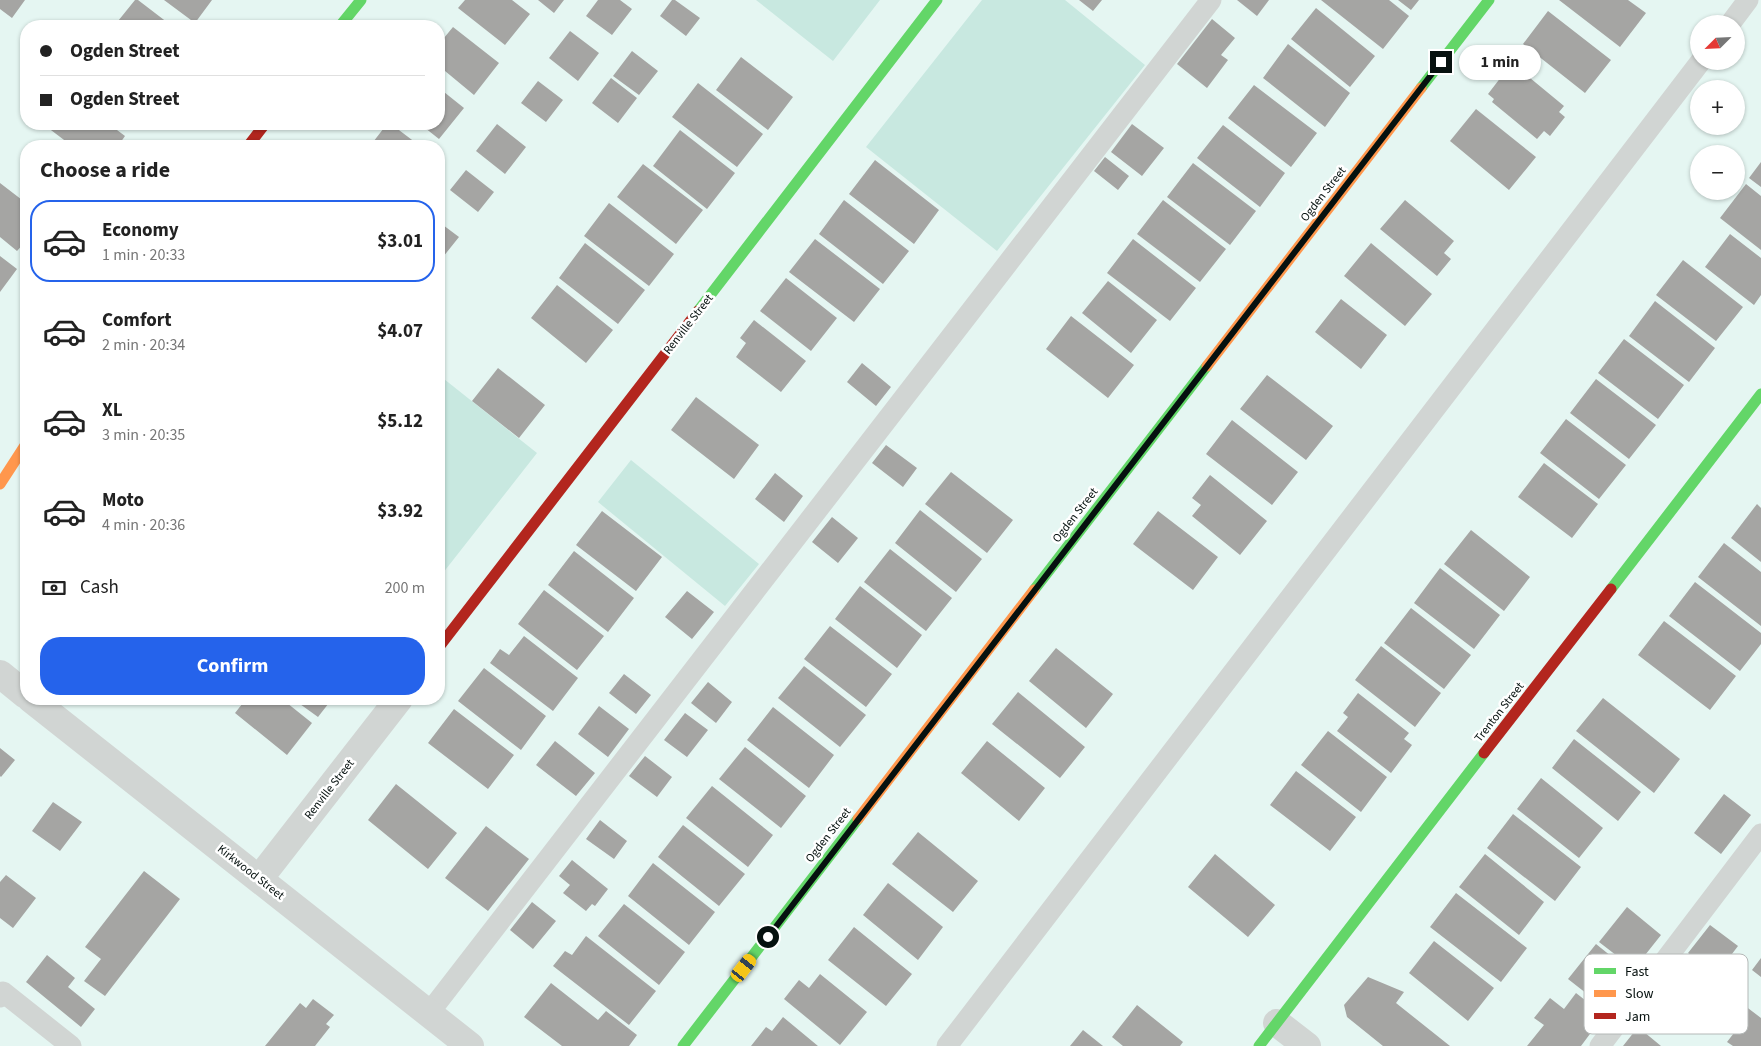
<!DOCTYPE html>
<meta charset="utf-8">
<style>
body{margin:0;font-family:"Source Sans 3",sans-serif;background:#f2f2f2;color:#222;height:100vh;display:flex;flex-direction:column;font-size:19px;white-space:nowrap}
*{box-sizing:border-box;margin:0}
p{font-size:16px;color:#767676}
.icon{flex:none;width:28px;height:28px;fill:none;stroke:currentColor;stroke-width:2;stroke-linecap:round;stroke-linejoin:round}
.map{position:relative;flex:1;overflow:hidden}
.drawer{position:absolute;left:20px;top:140px;width:425px;height:565px;display:flex;flex-direction:column;background:#fff;border-radius:20px;box-shadow:0 1px 4px #0004}
.drawer>*{flex:none}
.guide{position:absolute;left:20px;top:20px;width:425px;height:110px;border-radius:20px;box-shadow:0 1px 4px #0004;display:grid;align-content:center;height:110px;padding:0 20px;background:#fff}
.needle{width:32px;rotate:246deg}
.fabs{position:absolute;left:1690px;top:15px;display:grid;gap:10px}
.fabs a{display:grid;place-items:center;width:55px;height:55px;border-radius:50%;background:#fff;box-shadow:0 1px 4px #0004;font-size:25px}
.end{position:absolute;width:22px;height:22px;margin:-11px;border:6px solid #06110f;background:#fff;box-shadow:0 0 0 2px #fff}
.from{border-radius:50%}
.bubble{position:absolute;height:35px;border-radius:18px;background:#fff;box-shadow:0 1px 4px #0004;font-size:16px;font-weight:700;line-height:35px;text-align:center}
.car{position:absolute;width:15px;height:30px;margin:-15px -8px;border-radius:6px;box-shadow:0 0 4px 1px #0007;background:linear-gradient(#f5c518 24%,#345 0 40%,#f5c518 0 76%,#345 0 86%,#f5c518 0)}
.guide b{display:flex;align-items:center;gap:18px;height:48px;font-size:19px}
.guide b+b{border-top:1px solid #e0e0e0}
.guide i{width:12px;height:12px;background:#222}
ul{padding:0;list-style:none}
li{display:flex;align-items:center;gap:15px;height:82px;margin:0 10px 8px;padding:0 10px;border:2px solid transparent;border-radius:20px}
li div{flex:1}
li b{display:block;font-size:19px}
li em{font-style:normal;font-weight:700}
li.selected{border-color:#2563eb}
li>.icon{width:45px;height:45px;stroke-width:1.5}
h2{padding:0 20px;font-size:22px;line-height:60px}
.pay{display:flex;align-items:center;gap:12px;height:55px;padding:0 20px;font-size:19px}
.pay p{margin-inline-start:auto}
.primary-button{display:flex;gap:10px;margin-top:auto;padding:10px 20px}
.primary-button a{flex:1;height:58px;border-radius:20px;background:#2563eb;color:#fff;font-size:20px;font-weight:700;line-height:58px;text-align:center}
.map>svg:first-child{display:block}
.green{fill:#c8e8e0}
.building{fill:#a5a5a3}
.lines{fill:none;stroke-linecap:round;stroke-linejoin:round}
.lane{stroke:#d1d5d3;stroke-width:21}
.street{stroke:#d1d5d3;stroke-width:28}
.fast{stroke:#63d668;stroke-width:11}
.slow{stroke:#ff974d;stroke-width:11}
.jam{stroke:#b3261e;stroke-width:11}
.route{stroke:#06110f;stroke-width:6}
.labels{text-anchor:middle;stroke-width:5;stroke-linejoin:round;paint-order:stroke}
.street-label{font-size:12px;fill:#06110f;stroke:#fff}
.key{fill:#fff;stroke:#b4b8b7;stroke-width:1}
.key-label{font-size:14px;fill:#06110f}
</style>
<div class="map">
<svg width="1761" height="1046" viewBox="0 0 1761 1046">
<rect width="100%" height="100%" fill="#e5f6f2"/>
<path class="green" d="M756 0H880L833 61Z
M982 0H1065L1145 65 997 251 866 147Z
M439 375 537 453 439 578Z
M631 460 759 564 725 606 598 502Z"/>
<path class="building" d="M0 0H25L12 18 0 9Z
M135 0H138L172 26H114Z
M164 0H212L195 23Z
M465 0H512L530 14 505 45 458 8Z
M538 0H564L554 13Z
M598 0H620L632 9 612 35 586 16Z
M672 0H675L700 18 686 36 660 16Z
M1079 0H1102L1093 11Z
M1237 0H1269L1257 16Z
M1321 0H1389L1409 16 1383 49Z
M1398 0H1419L1411 10Z
M1559 0H1628L1646 13 1620 47Z
M1316 8 1375 56 1350 87 1291 39Z
M1548 11 1611 60 1585 93 1523 44Z
M1212 19 1235 38 1221 55 1228 60 1207 88 1177 64Z
M453 27 499 63 474 95 439 66V44Z
M570 31 599 53 578 81 549 58Z
M1288 44 1350 93 1325 127 1263 78Z
M632 51 658 71 639 95 613 76Z
M741 57 793 97 768 130 716 90Z
M1508 68 1515 74 1519 69 1564 106 1559 112 1565 117 1550 136 1544 131 1537 139 1492 102 1494 99 1488 94Z
M611 78 637 98 618 123 592 103Z
M538 81 563 100 546 122 521 103Z
M698 83 763 134 737 167 672 117Z
M1254 85 1317 133 1291 167 1228 118Z
M439 88 464 108 439 139 420 124H439Z
M1476 109 1536 157 1509 190 1450 141Z
M43 124H109L125 136 118 146H72Z
M387 124H391L420 146H370Z
M497 124 526 147 505 174 476 151Z
M1132 124 1164 148 1142 176 1111 152Z
M1223 125 1285 173 1260 207 1197 158Z
M680 130 735 173 707 209 653 166Z
M1105 157 1129 176 1118 190 1094 171Z
M875 160 939 210 914 244 849 194Z
M1761 162V187L1749 178Z
M1193 163 1256 211 1230 245 1167 197Z
M643 164 703 210 676 244 617 197Z
M466 170 494 192 478 212 450 190Z
M0 183 26 203V241L17 251 0 237Z
M1746 184 1761 196V250L1720 218Z
M844 200 909 251 883 284 819 234Z
M1163 200 1226 249 1200 282 1137 234Z
M1405 200 1454 241 1444 253 1451 259 1437 276 1380 229Z
M609 203 674 254 649 286 584 236Z
M439 222 459 237 439 262Z
M1730 234 1761 258V295L1754 305 1705 267Z
M815 239 880 289 854 322 789 272Z
M1133 239 1196 288 1170 321 1107 273Z
M585 243 645 290 618 324 559 278Z
M1371 243 1432 294 1405 326 1344 276Z
M0 256 17 269 0 292Z
M1683 260 1743 307 1716 341 1656 295Z
M786 278 837 318 811 351 760 311Z
M1108 281 1157 320 1131 353 1082 313Z
M557 285 613 330 586 363 531 318Z
M1341 299 1387 335 1361 369 1315 332Z
M1655 301 1715 348 1689 382 1629 336Z
M1071 316 1134 365 1108 398 1046 349Z
M754 320 806 361 781 392 736 357 746 343 740 338Z
M1624 339 1684 385 1658 419 1598 373Z
M862 363 891 387 876 406 847 382Z
M498 368 545 405 519 438 472 401Z
M1267 375 1333 426 1306 460 1240 409Z
M1596 379 1656 425 1629 459 1570 413Z
M696 397 759 445 734 479 671 430Z
M1566 419 1626 465 1599 499 1540 453Z
M1232 420 1298 472 1272 505 1206 454Z
M886 445 917 468 903 487 872 463Z
M1544 463 1598 504 1572 538 1518 497Z
M951 472 1013 520 987 553 925 504Z
M775 473 803 496 784 522 755 499Z
M1210 475 1267 521 1240 555 1192 516 1201 505 1192 498Z
M1757 504 1761 508V562L1731 538Z
M920 510 982 559 956 592 895 543Z
M602 511 662 557 636 591 576 545Z
M1158 511 1218 557 1193 590 1133 544Z
M832 517 858 538 838 563 812 542Z
M1471 530 1530 577 1504 611 1444 564Z
M1724 543 1761 572V626L1698 577Z
M890 549 952 598 926 631 864 582Z
M574 551 634 598 608 632 548 585Z
M1440 568 1500 615 1474 649 1414 603Z
M1695 582 1761 633V644L1740 671 1669 616Z
M860 586 922 635 897 668 835 619Z
M544 590 604 636 577 670 518 624Z
M687 591 714 612 692 639 665 617Z
M1411 608 1471 655 1444 689 1384 643Z
M1664 621 1736 676 1710 710 1638 655Z
M830 626 892 674 866 707 804 659Z
M524 636 578 678 553 711 490 663 500 649 509 655Z
M1381 646 1441 693 1415 727 1355 680Z
M1056 648 1113 694 1086 728 1029 681Z
M804 666 866 715 840 747 778 698Z
M484 668 546 716 521 750 458 701Z
M624 674 651 695 636 714 609 693Z
M708 682 732 702 716 723 691 703Z
M1018 692 1085 747 1060 778 992 724Z
M1358 693 1409 733 1404 739 1412 745 1391 773 1337 731 1348 717 1343 713Z
M1603 698 1680 759 1654 793 1576 731Z
M246 699H282L312 723 287 755 235 713Z
M293 699H332L318 717Z
M599 706 629 729 608 757 578 734Z
M773 707 834 755 809 788 747 740Z
M454 709 514 755 488 789 428 743Z
M685 713 708 730 687 757 664 740Z
M1328 731 1387 777 1361 812 1301 765Z
M1574 739 1641 792 1618 821 1552 768Z
M555 741 595 773 576 796 536 765Z
M987 741 1045 788 1019 821 961 773Z
M745 747 806 796 781 828 719 779Z
M0 748 15 760 1 777 0 776Z
M645 756 672 777 657 797 629 776Z
M1296 771 1356 817 1330 851 1270 805Z
M1541 778 1603 828 1579 858 1517 809Z
M396 784 457 833 428 869 368 820Z
M712 786 773 835 748 867 686 818Z
M1724 794 1751 815 1721 854 1694 833Z
M53 802 82 822 60 851 32 831Z
M1513 814 1581 867 1555 901 1487 848Z
M600 820 627 841 614 859 586 839Z
M683 825 745 874 719 906 658 857Z
M486 826 529 859 488 911 445 878Z
M918 832 978 881 953 912 892 864Z
M1215 854 1275 905 1248 937 1188 887Z
M1485 854 1544 902 1519 935 1459 887Z
M572 860 608 889 595 906 592 904 586 911 563 893 570 885 559 876Z
M653 863 715 912 689 945 628 896Z
M144 871 180 899 105 996 84 981 101 959 85 947Z
M6 875 36 898 13 928 0 918V882Z
M888 883 943 927 918 960 863 915Z
M1456 893 1527 948 1501 982 1430 927Z
M532 902 556 921 533 949 510 930Z
M624 904 685 952 659 985 598 936Z
M1627 907 1661 935 1634 969 1599 942Z
M1710 925 1738 946 1716 975 1688 953Z
M854 927 912 974 886 1006 828 960Z
M586 936 656 991 629 1025 553 966 565 951 572 955Z
M1434 941 1494 988 1468 1021 1409 973Z
M1596 944 1632 973 1605 1008 1568 979Z
M47 955 75 978 68 987 95 1009 81 1027 26 982Z
M1761 958V977L1752 970Z
M820 974 867 1012 840 1045 784 999 799 980 809 988Z
M1368 977 1404 992 1396 1003 1450 1046H1383L1347 1017 1344 1005Z
M551 983 598 1020 606 1011 637 1035 629 1046H562L524 1017Z
M1576 993 1604 1015 1581 1046H1527L1544 1025 1534 1018 1550 998 1564 1009Z
M313 999 334 1015 326 1024 330 1027 315 1046H265L300 1003 306 1008Z
M1736 999 1761 1018V1046H1733L1727 1042 1737 1029 1728 1022 1734 1014 1728 1010Z
M1137 1005 1183 1042 1180 1046H1123L1112 1037Z
M783 1017 818 1046H751L766 1027 772 1031Z
M1638 1027 1661 1046H1623Z
M1083 1030 1103 1046H1070Z"/>
<g class="lines">
<path class="lane" d="M1730 24 1748 0
M0 997 3 992 71 1046
M429 1013 1211 0
M947 1046 1701 61
M1600 1046 1761 834"/>
<path class="street" d="M0 674 26 695
M31 699 470 1046
M259 879 399 699
M1277 1023 1307 1046"/>
<path class="fast" d="M340 26 361 0
M1421 88 1489 0
M698 311 937 0
M1611 589 1761 394
M1034 590 1207 366
M683 1046 858 819
M1259 1046 1484 753"/>
<path class="slow" d="M1207 366 1421 88
M0 484 26 444
M858 819 1034 590"/>
<path class="jam" d="M248 146 265 124
M439 647 698 311
M1484 753 1611 589"/>
</g>
<g class="lines">
<path class="route" d="M768 937 1441 62"/>
</g>
<g class="labels">
<g class="street-label">
<text transform="translate(1323 194) rotate(-52)" y="4">Ogden Street</text>
<text transform="translate(688 324) rotate(-52)" y="4">Renville Street</text>
<text transform="translate(1075 515) rotate(-52)" y="4">Ogden Street</text>
<text transform="translate(1499 712) rotate(-52)" y="4">Trenton Street</text>
<text transform="translate(329 789) rotate(-52)" y="4">Renville Street</text>
<text transform="translate(828 835) rotate(-52)" y="4">Ogden Street</text>
<text transform="translate(251 872) rotate(38)" y="4">Kirkwood Street</text>
</g>
</g>
<rect x="1584" y="954" width="164" height="80" rx="8" class="key"/>
<rect x="1594" y="968" width="22" height="6" fill="#63d668"/>
<rect x="1594" y="990" width="22" height="7" fill="#ff974d"/>
<rect x="1594" y="1013" width="22" height="6" fill="#b3261e"/>
<g class="key-label">
<text x="1625" y="976">Fast</text>
<text x="1625" y="998">Slow</text>
<text x="1625" y="1021">Jam</text>
</g>
</svg>
<div class="fabs">
<a><svg class="needle" viewBox="-14 -14 28 28"><path d="M0-13l5 13h-10z" fill="#e53935"/><path d="M0 13l5-13h-10z" fill="#767676"/></svg></a>
<a>+</a>
<a>−</a>
</div>
<i class="end from" style="left:768px;top:937px"></i>
<i class="end" style="left:1441px;top:62px"></i>
<div class="bubble" style="left:1459px;top:45px;width:82px">1 min</div>
<i class="car" style="left:744px;top:968px;rotate:38deg"></i>
<div class="guide">
<b><i class="from"></i>Ogden Street</b>
<b><i></i>Ogden Street</b>
</div>
<section class="drawer">
<h2>Choose a ride</h2>
<ul>
<li class="selected"><svg class="icon" aria-label="car" viewBox="0 0 24 24"><path d="M5 17H2v-5l4-1 3-4h7l3 4 3 1v5h-3M9 17h6M6 11h13"/><circle cx="7" cy="17" r="2"/><circle cx="17" cy="17" r="2"/></svg><div><b>Economy</b><p>1 min · 20:33</p></div><em>$3.01</em></li>
<li><svg class="icon" aria-label="car" viewBox="0 0 24 24"><path d="M5 17H2v-5l4-1 3-4h7l3 4 3 1v5h-3M9 17h6M6 11h13"/><circle cx="7" cy="17" r="2"/><circle cx="17" cy="17" r="2"/></svg><div><b>Comfort</b><p>2 min · 20:34</p></div><em>$4.07</em></li>
<li><svg class="icon" aria-label="car" viewBox="0 0 24 24"><path d="M5 17H2v-5l4-1 3-4h7l3 4 3 1v5h-3M9 17h6M6 11h13"/><circle cx="7" cy="17" r="2"/><circle cx="17" cy="17" r="2"/></svg><div><b>XL</b><p>3 min · 20:35</p></div><em>$5.12</em></li>
<li><svg class="icon" aria-label="car" viewBox="0 0 24 24"><path d="M5 17H2v-5l4-1 3-4h7l3 4 3 1v5h-3M9 17h6M6 11h13"/><circle cx="7" cy="17" r="2"/><circle cx="17" cy="17" r="2"/></svg><div><b>Moto</b><p>4 min · 20:36</p></div><em>$3.92</em></li>
</ul>
<div class="pay"><svg class="icon" aria-label="cash" viewBox="0 0 24 24"><path d="M3 7h18v10H3z"/><circle cx="12" cy="12" r="2"/></svg>Cash<p>200 m</p></div>
<div class="primary-button"><a>Confirm</a></div>
</section>
</div>
